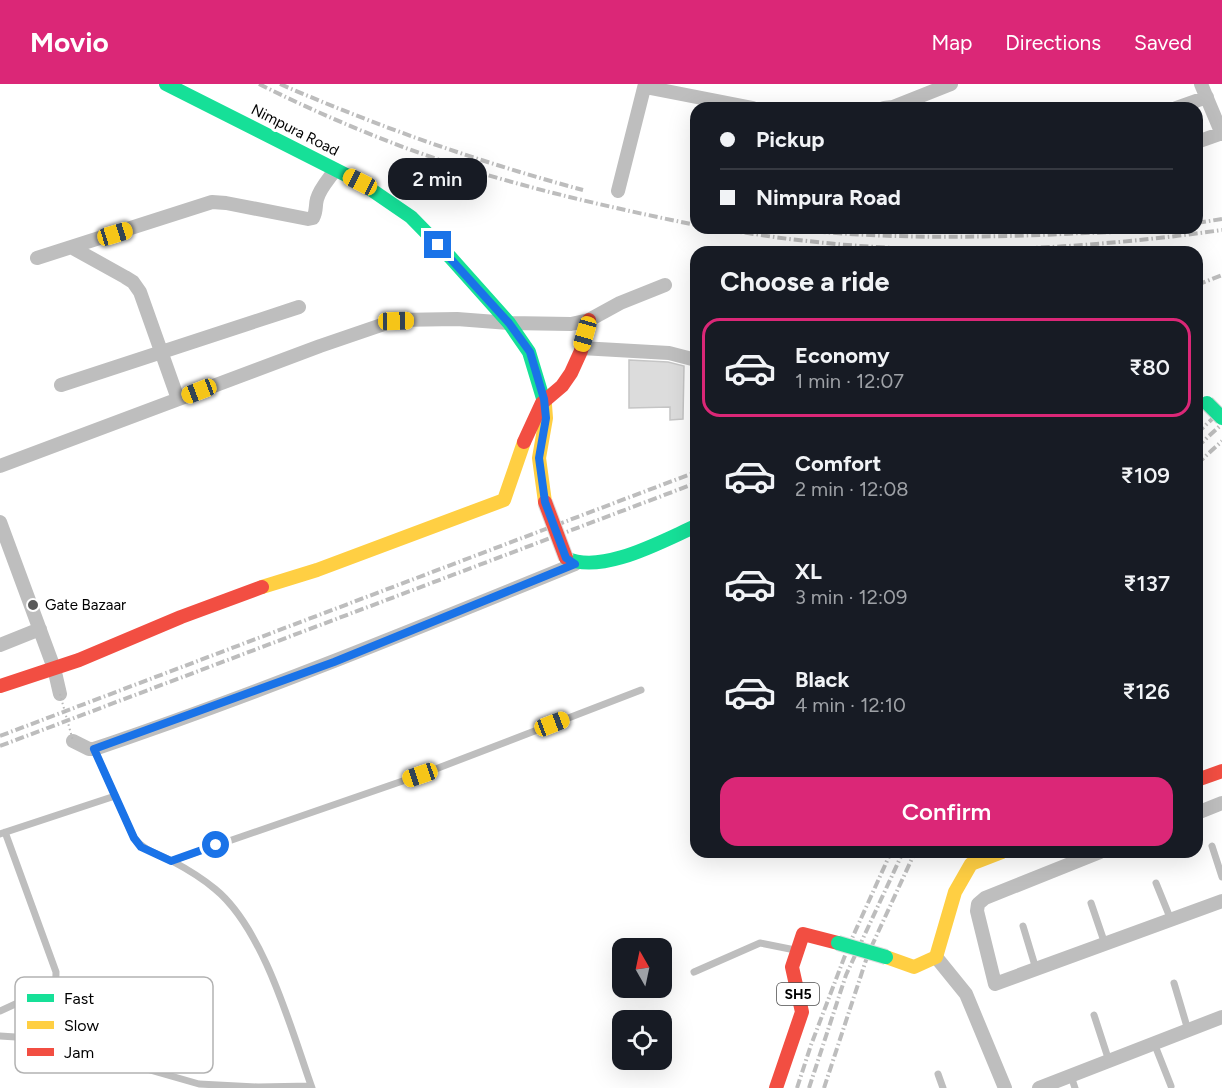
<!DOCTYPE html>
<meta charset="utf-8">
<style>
body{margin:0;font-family:Figtree,sans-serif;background:#242831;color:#f1f3f6;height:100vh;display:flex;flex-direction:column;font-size:22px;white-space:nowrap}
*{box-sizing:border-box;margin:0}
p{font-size:20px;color:#9ea1a6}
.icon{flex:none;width:33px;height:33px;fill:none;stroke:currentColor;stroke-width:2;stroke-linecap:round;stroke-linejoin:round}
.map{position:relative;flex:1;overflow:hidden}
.details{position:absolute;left:690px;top:162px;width:513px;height:612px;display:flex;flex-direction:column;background:#171b24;border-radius:18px;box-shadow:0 6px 24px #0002}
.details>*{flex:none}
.hud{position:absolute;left:690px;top:18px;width:513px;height:132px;border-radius:18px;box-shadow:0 6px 24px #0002;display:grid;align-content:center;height:132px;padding:0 30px;background:#171b24}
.needle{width:39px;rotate:351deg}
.fabs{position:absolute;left:612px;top:854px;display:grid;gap:12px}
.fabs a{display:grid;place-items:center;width:60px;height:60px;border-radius:12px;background:#171b24;box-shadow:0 6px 24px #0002;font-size:30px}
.end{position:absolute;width:27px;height:27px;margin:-14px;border:8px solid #1a73e8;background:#fff;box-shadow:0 0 0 3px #fff}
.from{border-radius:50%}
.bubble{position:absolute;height:42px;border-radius:18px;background:#171b24;box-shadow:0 6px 24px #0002;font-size:20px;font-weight:600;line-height:42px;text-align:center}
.car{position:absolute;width:18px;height:36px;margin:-18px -9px;border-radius:8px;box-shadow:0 0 4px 2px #0007;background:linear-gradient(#f5c518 24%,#345 0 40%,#f5c518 0 76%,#345 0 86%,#f5c518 0)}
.hud b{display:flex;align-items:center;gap:21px;height:57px;font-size:22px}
.hud b+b{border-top:2px solid #363941}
.hud i{width:15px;height:15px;background:#f1f3f6}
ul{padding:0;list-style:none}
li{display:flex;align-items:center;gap:18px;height:99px;margin:0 12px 9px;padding:0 18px;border:3px solid transparent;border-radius:18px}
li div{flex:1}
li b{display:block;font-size:22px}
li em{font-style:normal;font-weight:600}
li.on{border-color:#db2777}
li>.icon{width:54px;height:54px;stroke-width:1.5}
h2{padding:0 30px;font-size:27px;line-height:72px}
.button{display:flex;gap:12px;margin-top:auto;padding:12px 30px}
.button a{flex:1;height:69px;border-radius:18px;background:#db2777;color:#fff;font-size:24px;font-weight:600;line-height:69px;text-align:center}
header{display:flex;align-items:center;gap:36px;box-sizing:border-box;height:84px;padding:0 30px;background:#db2777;color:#fff}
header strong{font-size:28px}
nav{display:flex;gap:33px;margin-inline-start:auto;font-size:21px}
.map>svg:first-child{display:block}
.building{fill:#dcdcdc;stroke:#c5c5c5;stroke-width:1.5}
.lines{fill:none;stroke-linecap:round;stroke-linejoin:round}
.lane{stroke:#bebebe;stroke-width:7}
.street{stroke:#bebebe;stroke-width:14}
.fast{stroke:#16e098;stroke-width:14}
.slow{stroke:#ffcf43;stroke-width:14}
.jam{stroke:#f24e42;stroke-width:14}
.rail{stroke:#bdbdbd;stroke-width:4;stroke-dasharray:9 3 1.5 3;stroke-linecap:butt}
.fast-bridge-casing{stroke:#dbdbdb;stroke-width:16;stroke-linecap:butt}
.jam-bridge-casing{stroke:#dbdbdb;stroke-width:16;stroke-linecap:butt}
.path-bridge{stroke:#b8b8b8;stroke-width:2;stroke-dasharray:1.5 3;stroke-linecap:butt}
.fast-bridge{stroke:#16e098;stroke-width:14}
.jam-bridge{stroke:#f24e42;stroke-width:14}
.route{stroke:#1a73e8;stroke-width:8}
.poi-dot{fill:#595959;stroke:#fff;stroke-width:2}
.labels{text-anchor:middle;stroke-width:6;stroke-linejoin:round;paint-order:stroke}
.shield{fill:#fff;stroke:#4c4c4c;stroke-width:1.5}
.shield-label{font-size:14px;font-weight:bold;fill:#000}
.street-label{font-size:15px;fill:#000;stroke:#fff}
.poi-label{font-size:15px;fill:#000;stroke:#fff;text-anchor:start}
.key{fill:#fff;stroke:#b2b2b2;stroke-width:1.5}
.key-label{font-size:16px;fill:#000}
</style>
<header>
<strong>Movio</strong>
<nav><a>Map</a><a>Directions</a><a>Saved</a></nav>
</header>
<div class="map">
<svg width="1222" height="1004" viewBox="0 0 1222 1004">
<rect width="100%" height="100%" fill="#fff"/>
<path class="building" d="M629 276 668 278 684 282 683 335 670 336V323L629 324Z"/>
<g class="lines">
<path class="lane" d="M94 665 134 754C144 767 158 770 172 777 187 785 202 794 215 805 264 845 291 945 312 1004
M0 750 115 712
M1212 762 1222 793
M171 777 420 691 641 606
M1156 799 1171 836
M1091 819 1105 860
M1023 842 1036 885
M694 888 760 859 795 866
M1174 899 1188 946
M0 927 50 904C56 900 56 896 56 888L5 748
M1094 931 1109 977
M0 952 31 954 94 970 199 1000 258 1003 311 1002
M1154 959 1171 1002
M938 990 943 1004
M1071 992 1075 1004"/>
<path class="street" d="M1201 0 1222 50
M645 3 753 24
M884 24 893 23 951 0
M1176 24 1207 13
M1197 58 1222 49
M618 107 645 0
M71 163 125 193 133 198 140 208 178 315
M37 174 212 118 226 119 308 135 313 134C317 127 315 122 317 115 320 104 329 95 335 86
M581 264 669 269 696 276
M61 301 299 223
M0 382 320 262 396 236 457 235 509 239 571 240 589 236 620 219 665 201
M0 438 54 584 60 610
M0 561 40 545
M73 657 89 665H94C257 610 416 545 575 480
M1197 729 1222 719
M1100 768 985 814 978 820 977 827 995 900 1222 817
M936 873 966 910 1005 1004
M1039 1004 1222 933"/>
<path class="fast" d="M166 0 360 98 411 133 451 174 509 239 529 268 545 321
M566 474C602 491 662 457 696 442"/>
<path class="slow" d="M545 321 546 334 539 374 545 418
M262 503 317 486 504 416 524 358
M886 873 914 883 936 873 955 808 971 780 1002 768"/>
<path class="jam" d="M524 358 542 319 562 302 571 289 581 267 589 236
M0 602 79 576 181 533 262 503
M1197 696 1222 687
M776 1004 802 928 792 883 803 850 838 859"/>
<path class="rail" d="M259 0C323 32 392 61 461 83 538 107 617 125 696 141
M280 0C379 43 479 78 583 106
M1197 139 1222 135
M712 144C744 148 776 154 807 157 945 173 1086 165 1222 146
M784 144C876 155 971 154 1064 150 1096 148 1129 149 1160 144
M1197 201 1222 191
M1197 349 1222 326
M1197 363 1222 340
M1197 380 1222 357
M0 652 696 388
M0 662 696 399
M797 1004 811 961 849 861 891 768
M809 1004 846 891 903 768
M824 1004 868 870 915 768"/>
<defs>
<path id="fast-bridge" d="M1207 319 1222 334
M838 859 886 873"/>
<path id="jam-bridge" d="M545 418 566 474"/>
</defs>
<use href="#fast-bridge" class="fast-bridge-casing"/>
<use href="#jam-bridge" class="jam-bridge-casing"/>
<path class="path-bridge" d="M60 610 73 657"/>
<use href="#fast-bridge" class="fast-bridge"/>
<use href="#jam-bridge" class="jam-bridge"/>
</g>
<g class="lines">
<path class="route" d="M216 761 171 777 141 763 134 754 94 665 334 578 575 480 566 474 545 418 539 374 546 334 544 315 530 268 509 239 438 161"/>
</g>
<circle class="poi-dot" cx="33" cy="521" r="6"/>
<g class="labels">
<rect class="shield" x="777" y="899" width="42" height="22" rx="4.5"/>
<g class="shield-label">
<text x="798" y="915">SH5</text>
</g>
<g class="street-label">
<text transform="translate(295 46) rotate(27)" y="5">Nimpura Road</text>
</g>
<g class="poi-label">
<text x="45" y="526">Gate Bazaar</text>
</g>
</g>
<rect x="15" y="893" width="198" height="96" rx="9" class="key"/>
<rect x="27" y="910" width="27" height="8" fill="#16e098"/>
<rect x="27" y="937" width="27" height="8" fill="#ffcf43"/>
<rect x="27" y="964" width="27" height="8" fill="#f24e42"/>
<g class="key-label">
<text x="64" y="920">Fast</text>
<text x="64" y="947">Slow</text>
<text x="64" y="974">Jam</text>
</g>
</svg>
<div class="fabs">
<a><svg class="needle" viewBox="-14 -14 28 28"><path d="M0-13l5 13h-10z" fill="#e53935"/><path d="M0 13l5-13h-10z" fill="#9ea1a6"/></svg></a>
<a><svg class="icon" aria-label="locate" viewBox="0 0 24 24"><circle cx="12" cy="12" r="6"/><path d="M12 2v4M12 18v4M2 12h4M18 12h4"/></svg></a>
</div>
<i class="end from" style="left:216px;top:761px"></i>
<i class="end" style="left:438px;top:161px"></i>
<div class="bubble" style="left:388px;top:74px;width:99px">2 min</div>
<i class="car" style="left:360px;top:98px;rotate:297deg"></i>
<i class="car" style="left:115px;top:150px;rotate:73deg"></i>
<i class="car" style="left:396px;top:237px;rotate:89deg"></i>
<i class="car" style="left:585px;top:250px;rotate:196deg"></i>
<i class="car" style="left:199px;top:307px;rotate:249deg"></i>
<i class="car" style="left:552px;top:640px;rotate:69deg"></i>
<i class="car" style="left:420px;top:691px;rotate:251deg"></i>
<div class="hud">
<b><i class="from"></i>Pickup</b>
<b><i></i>Nimpura Road</b>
</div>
<section class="details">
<h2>Choose a ride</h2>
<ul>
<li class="on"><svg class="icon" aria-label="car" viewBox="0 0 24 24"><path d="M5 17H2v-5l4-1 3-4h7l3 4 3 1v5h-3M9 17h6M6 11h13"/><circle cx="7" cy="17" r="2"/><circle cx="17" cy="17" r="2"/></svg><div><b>Economy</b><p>1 min · 12:07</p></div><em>₹80</em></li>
<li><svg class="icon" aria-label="car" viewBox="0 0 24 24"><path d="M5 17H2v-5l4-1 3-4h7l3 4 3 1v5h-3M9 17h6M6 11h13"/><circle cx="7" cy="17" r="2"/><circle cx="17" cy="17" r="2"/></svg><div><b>Comfort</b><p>2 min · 12:08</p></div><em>₹109</em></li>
<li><svg class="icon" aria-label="car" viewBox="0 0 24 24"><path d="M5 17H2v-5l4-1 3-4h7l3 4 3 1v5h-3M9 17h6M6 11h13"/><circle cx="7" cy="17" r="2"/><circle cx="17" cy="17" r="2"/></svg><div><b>XL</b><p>3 min · 12:09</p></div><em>₹137</em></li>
<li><svg class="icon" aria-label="car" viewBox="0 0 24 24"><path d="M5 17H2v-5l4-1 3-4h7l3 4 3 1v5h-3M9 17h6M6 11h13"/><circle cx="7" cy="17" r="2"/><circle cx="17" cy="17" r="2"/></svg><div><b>Black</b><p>4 min · 12:10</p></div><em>₹126</em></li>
</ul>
<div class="button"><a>Confirm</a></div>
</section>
</div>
